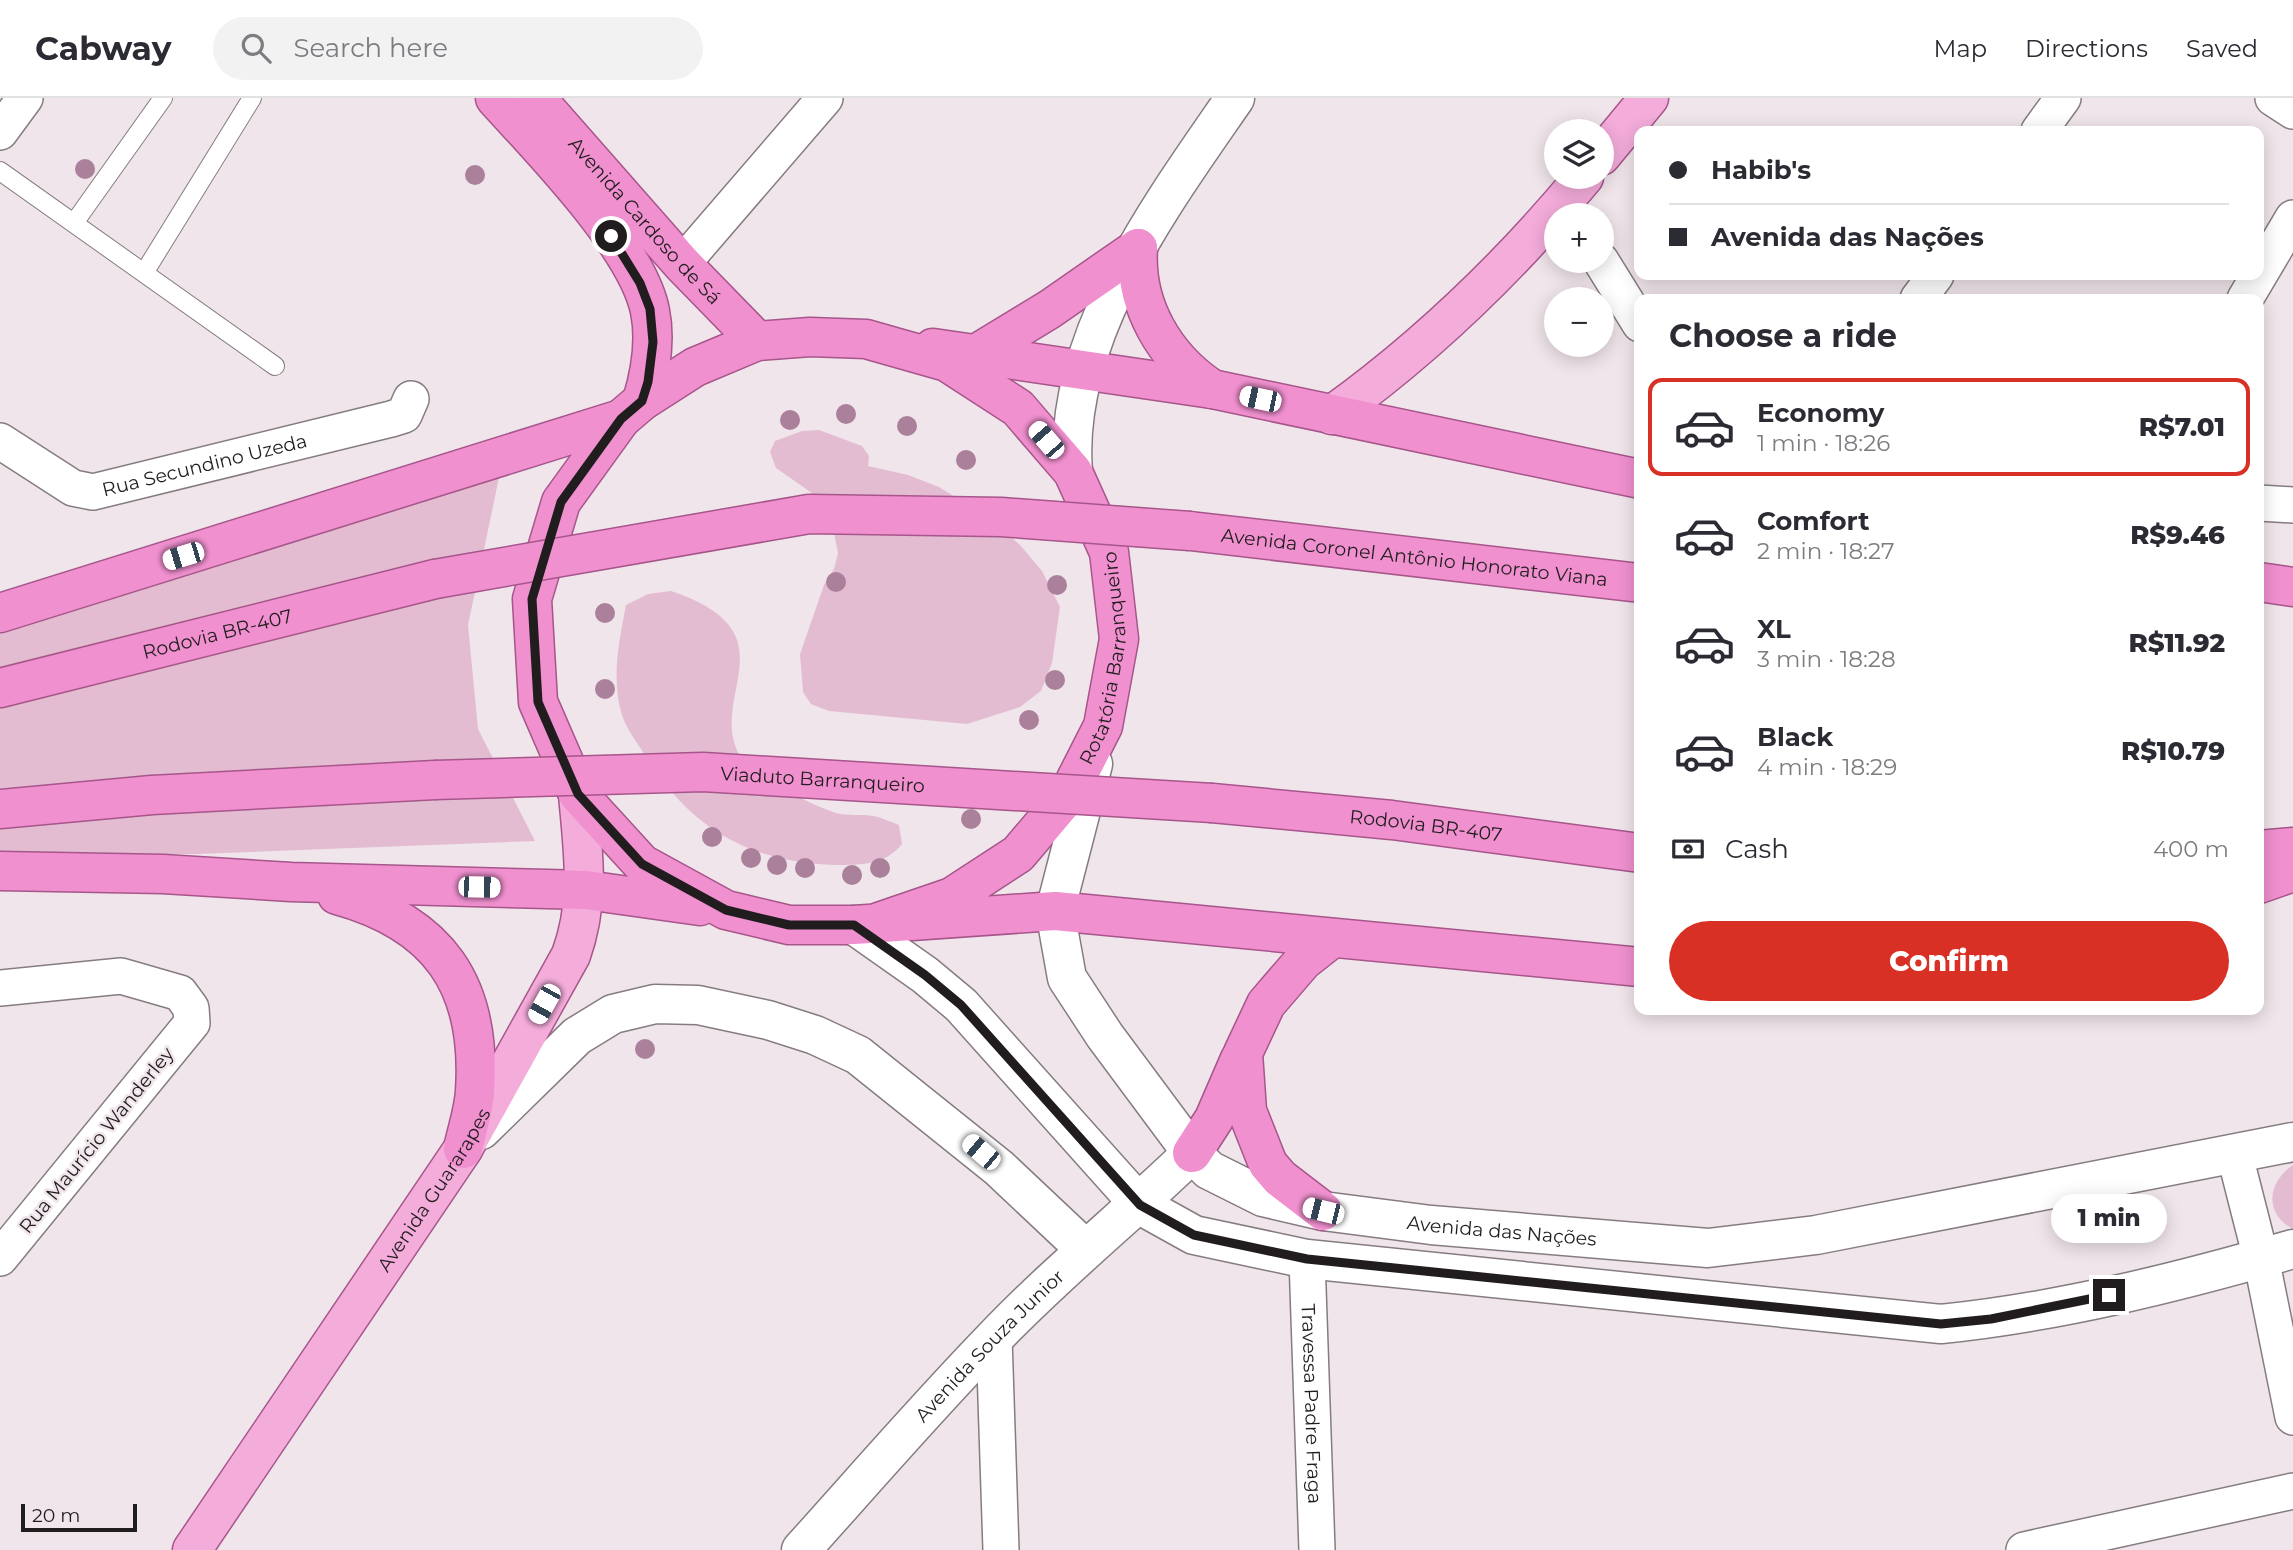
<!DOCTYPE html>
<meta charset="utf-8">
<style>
body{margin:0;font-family:Montserrat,sans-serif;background:#f2f2f3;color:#2b2b33;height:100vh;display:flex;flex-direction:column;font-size:26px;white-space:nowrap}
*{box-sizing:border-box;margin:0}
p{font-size:23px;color:#7c7c81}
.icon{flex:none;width:38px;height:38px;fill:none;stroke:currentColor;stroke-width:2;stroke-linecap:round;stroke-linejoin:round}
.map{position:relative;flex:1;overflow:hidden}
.sheet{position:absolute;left:1634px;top:196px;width:630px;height:721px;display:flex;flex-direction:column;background:#fff;border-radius:14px;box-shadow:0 4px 18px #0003}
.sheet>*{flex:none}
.hud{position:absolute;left:1634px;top:28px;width:630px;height:154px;border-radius:14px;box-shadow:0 4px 18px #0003;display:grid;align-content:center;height:154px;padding:0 35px;background:#fff}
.fabs{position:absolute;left:1544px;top:21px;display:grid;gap:14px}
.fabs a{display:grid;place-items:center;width:70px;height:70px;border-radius:50%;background:#fff;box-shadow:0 4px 18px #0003;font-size:35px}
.scale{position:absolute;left:21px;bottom:18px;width:116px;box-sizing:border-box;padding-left:7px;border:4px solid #211d1f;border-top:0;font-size:19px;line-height:24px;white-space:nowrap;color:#211d1f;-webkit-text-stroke:5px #f0e5eb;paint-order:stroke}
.end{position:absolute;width:32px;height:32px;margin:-16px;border:9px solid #211d1f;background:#fff;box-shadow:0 0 0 4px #fff}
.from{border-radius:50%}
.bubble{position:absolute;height:49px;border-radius:24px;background:#fff;box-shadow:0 4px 18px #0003;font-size:23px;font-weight:800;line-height:49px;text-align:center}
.car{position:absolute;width:21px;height:42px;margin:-21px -10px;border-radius:9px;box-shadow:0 0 5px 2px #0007;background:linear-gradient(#fff 24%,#345 0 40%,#fff 0 76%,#345 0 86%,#fff 0)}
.hud b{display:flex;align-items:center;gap:24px;height:66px;font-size:26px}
.hud b+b{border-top:2px solid #e1e1e2}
.hud i{width:18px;height:18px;background:#2b2b33}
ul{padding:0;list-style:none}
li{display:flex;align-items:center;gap:21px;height:98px;margin:0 14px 10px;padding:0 21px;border:4px solid transparent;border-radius:14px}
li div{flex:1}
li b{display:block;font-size:26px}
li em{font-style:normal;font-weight:800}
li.active{border-color:#d93025}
li>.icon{width:63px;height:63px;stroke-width:1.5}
h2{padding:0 35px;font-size:32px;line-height:84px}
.pay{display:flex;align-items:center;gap:18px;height:77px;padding:0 35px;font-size:26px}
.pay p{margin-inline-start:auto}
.action{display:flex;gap:14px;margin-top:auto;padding:14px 35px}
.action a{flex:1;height:80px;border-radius:42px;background:#d93025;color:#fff;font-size:28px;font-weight:800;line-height:80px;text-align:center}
header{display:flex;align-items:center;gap:42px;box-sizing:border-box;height:98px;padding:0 35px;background:#fff;border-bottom:2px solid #e1e1e2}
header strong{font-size:33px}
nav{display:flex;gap:38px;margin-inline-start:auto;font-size:24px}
.search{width:490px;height:63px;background:#f2f2f3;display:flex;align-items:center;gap:18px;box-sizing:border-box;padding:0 24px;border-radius:38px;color:#7c7c81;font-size:26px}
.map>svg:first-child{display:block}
.green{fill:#e3bcd2}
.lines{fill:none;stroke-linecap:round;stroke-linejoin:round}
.service-casing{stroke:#857c81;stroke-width:20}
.minor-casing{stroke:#857c81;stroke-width:38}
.tertiary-casing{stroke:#857c81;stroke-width:41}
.secondary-casing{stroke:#857c81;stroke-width:41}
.primary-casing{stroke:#a6568a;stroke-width:41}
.trunk-casing{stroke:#a6568a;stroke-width:41}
.service{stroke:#fff;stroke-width:18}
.minor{stroke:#fff;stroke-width:35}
.tertiary{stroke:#fff;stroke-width:38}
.secondary{stroke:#fff;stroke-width:38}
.primary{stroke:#f4acdb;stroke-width:38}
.trunk{stroke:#f090cf;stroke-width:38}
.trunk-bridge-casing{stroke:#a6568a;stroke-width:41;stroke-linecap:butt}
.trunk-bridge{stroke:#f090cf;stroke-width:38}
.tree{fill:#aa809b}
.route{stroke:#211d1f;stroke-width:9}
.labels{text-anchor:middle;stroke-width:5;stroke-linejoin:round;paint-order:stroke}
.street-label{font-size:19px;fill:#211d1f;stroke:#f0e5eb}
</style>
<header>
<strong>Cabway</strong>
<div class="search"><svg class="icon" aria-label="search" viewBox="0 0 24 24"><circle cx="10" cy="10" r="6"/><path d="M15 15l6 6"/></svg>Search here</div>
<nav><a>Map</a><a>Directions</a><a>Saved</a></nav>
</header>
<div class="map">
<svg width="2293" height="1452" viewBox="0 0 2293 1452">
<rect width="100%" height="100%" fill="#f0e5eb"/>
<path class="green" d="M819 332 862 348 869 358 868 368 908 377 939 389 992 422 1020 447 1042 473 1060 509 1052 565 1041 593 1020 609 967 626 829 613 811 606 803 594 800 556 824 487 834 471 838 455 831 420 819 400 776 370 770 354 775 343 802 333Z
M500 375 468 527 478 631 535 743 198 756 0 757V529Z
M671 493C799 536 701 602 743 663 748 670 762 676 769 681 790 695 812 707 836 715 848 718 862 716 874 718 882 720 891 724 899 727L902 746C885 767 861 767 835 767 748 764 689 730 643 654 636 643 626 630 622 617 611 581 619 544 626 507L648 496Z
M2293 1067V1131C2264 1116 2267 1084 2293 1067Z"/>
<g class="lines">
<defs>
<path id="service" d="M0 73 275 268
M74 125 163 0
M144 175 252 0"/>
<g id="minor">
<path d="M2273 0 2293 13"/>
<path d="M2039 33 2063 0"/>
<path d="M0 34 25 0"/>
<path d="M1601 163 1640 226"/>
<path d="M682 166 825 0"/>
<path d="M1918 201 1936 177"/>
<path d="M2245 201 2293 120"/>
<path id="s1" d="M0 343 73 390 93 394 391 321 404 317 411 301"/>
<path d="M2259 405 2293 407"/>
<path d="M0 890 121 878 180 895 191 910 192 925 0 1160"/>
<path d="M2235 1058 2261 1160 2293 1319"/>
<path id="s2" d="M1307 1161 1317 1452"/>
<path d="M994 1240 1001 1452"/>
<path d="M2024 1452 2293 1393"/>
</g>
<g id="tertiary">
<path d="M1073 374C1062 239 1162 106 1235 0"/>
<path d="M481 1032 577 938 613 916 655 906 698 907 768 922 815 937 858 957 999 1070 1085 1151"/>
<path id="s3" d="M801 1452C865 1381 928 1308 994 1240 1057 1174 1127 1118 1192 1055"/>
</g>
<g id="secondary">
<path id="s4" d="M1093 666 1055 813 1067 880 1105 938 1192 1055 1209 1072 1263 1099 1323 1113 1431 1127 1708 1150 1816 1137 2293 1044"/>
<path d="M854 827 925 877 961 907 1140 1107 1194 1137 1307 1161 1941 1226C2059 1214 2179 1184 2293 1151"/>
</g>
<g id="primary">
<path d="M1601 58 1649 0"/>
<path d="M1332 317C1425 250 1511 167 1584 79"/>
<path id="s5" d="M192 1452 463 1051 571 857C591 801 583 755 578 696"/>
</g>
<g id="trunk">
<path d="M495 0C540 50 637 148 650 213 656 243 651 273 642 303"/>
<path id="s6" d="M536 0 682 166 757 243"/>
<path d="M1138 150C1134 207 1164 259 1212 291"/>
<path d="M933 250 1212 291 1640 381"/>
<path d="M976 256 1050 211 1138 150"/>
<path id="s7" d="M1190 433 1640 485"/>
<path d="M2259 484 2293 489"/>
<path d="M0 515 621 321"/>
<path id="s8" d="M0 590 435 481"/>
<path id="s9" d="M1212 705 1392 722 1640 755"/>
<path d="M0 711 152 697 435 682"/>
<path d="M2259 752 2293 749"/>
<path d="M0 773 163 776 291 784 586 792 700 808"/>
<path d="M2259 786 2293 774"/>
<path d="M337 797C439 825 482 887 475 993 474 1012 467 1032 463 1051"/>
<path id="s10" d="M879 824 952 799 1018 756 1068 697 1103 628 1119 541 1109 454 1073 374 1018 310 947 264 866 241 810 239 757 243 695 269 642 303 621 321 561 404 532 501 538 604 578 696 642 766 726 812 789 827H854L1055 813 1640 869"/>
<path d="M1192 1055 1214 1021 1240 961"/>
<path d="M1323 1113 1280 1080 1268 1066 1247 1013 1243 955 1266 906 1303 863 1331 841"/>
</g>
</defs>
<use href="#service" class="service-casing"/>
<use href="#minor" class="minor-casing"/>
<use href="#tertiary" class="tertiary-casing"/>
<use href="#secondary" class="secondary-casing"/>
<use href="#primary" class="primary-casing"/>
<use href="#trunk" class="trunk-casing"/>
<use href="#service" class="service"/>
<use href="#minor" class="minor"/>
<use href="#tertiary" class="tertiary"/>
<use href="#secondary" class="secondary"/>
<use href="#primary" class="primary"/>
<use href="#trunk" class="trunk"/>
<defs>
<g id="trunk-bridge">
<path d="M435 481 809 416 1001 419 1190 433"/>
<path id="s11" d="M435 682 703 674 1212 705"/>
</g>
</defs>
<use href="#trunk-bridge" class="trunk-bridge-casing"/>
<use href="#trunk-bridge" class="trunk-bridge"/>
</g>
<g class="tree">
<circle cx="85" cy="71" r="10"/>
<circle cx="475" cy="77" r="10"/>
<circle cx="846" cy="316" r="10"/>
<circle cx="790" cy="322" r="10"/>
<circle cx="907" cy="328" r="10"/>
<circle cx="966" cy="362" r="10"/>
<circle cx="836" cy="484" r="10"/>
<circle cx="1057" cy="487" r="10"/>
<circle cx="605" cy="515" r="10"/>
<circle cx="1055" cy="582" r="10"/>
<circle cx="605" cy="591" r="10"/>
<circle cx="1029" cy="622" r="10"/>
<circle cx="971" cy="721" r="10"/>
<circle cx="712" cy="739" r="10"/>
<circle cx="751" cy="760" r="10"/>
<circle cx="777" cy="767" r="10"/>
<circle cx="805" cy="770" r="10"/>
<circle cx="880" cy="770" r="10"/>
<circle cx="852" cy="777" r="10"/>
<circle cx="645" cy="951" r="10"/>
</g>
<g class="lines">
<path class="route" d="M611 138 640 185 650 211 653 244 648 284 642 303 621 321 561 404 532 501 538 604 578 696 642 766 726 812 789 827H854L925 877 961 907 1140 1107 1194 1137 1307 1161 1941 1226 1991 1221 2109 1197"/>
</g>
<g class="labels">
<g class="street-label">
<text dy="7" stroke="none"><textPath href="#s6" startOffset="164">Avenida Cardoso de Sá</textPath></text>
<text dy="7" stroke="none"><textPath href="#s1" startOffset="222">Rua Secundino Uzeda</textPath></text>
<text dy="7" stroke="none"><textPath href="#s7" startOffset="226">Avenida Coronel Antônio Honorato Viana</textPath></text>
<text dy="7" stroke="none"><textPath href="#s8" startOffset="224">Rodovia BR-407</textPath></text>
<text dy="7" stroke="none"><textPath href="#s10" startOffset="378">Rotatória Barranqueiro</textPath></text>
<text dy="7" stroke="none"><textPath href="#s11" startOffset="388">Viaduto Barranqueiro</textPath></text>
<text dy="7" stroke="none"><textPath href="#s9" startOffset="215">Rodovia BR-407</textPath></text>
<text transform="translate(96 1042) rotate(-51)" y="7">Rua Maurício Wanderley</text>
<text dy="7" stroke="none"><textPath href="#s5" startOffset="434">Avenida Guararapes</textPath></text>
<text dy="7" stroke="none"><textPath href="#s4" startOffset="761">Avenida das Nações</textPath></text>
<text dy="7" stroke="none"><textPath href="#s3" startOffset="278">Avenida Souza Junior</textPath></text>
<text dy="7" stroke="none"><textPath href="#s2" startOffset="145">Travessa Padre Fraga</textPath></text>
</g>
</g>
</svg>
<div class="fabs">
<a><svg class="icon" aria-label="layers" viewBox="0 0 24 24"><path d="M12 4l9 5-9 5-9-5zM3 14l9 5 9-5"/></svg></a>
<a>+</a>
<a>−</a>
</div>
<div class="scale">20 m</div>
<i class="end from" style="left:611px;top:138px"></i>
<i class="end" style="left:2109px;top:1197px"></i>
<div class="bubble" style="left:2051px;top:1096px;width:116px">1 min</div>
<i class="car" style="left:1260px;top:301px;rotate:282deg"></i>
<i class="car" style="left:1046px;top:342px;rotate:319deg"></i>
<i class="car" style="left:183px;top:458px;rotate:253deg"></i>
<i class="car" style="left:479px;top:789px;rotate:91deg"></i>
<i class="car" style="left:544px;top:906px;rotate:209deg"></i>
<i class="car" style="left:981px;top:1054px;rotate:310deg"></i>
<i class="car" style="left:1323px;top:1113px;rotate:284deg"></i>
<div class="hud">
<b><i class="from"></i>Habib's</b>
<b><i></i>Avenida das Nações</b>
</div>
<section class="sheet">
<h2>Choose a ride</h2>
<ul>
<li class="active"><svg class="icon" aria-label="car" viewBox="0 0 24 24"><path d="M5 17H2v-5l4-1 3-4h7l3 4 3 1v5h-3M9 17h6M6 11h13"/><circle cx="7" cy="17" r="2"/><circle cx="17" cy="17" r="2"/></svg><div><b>Economy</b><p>1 min · 18:26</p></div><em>R$7.01</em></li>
<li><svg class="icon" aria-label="car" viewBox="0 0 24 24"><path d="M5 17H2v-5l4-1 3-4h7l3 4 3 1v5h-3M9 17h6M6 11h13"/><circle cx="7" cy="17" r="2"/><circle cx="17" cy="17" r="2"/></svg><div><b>Comfort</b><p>2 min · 18:27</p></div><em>R$9.46</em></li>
<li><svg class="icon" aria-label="car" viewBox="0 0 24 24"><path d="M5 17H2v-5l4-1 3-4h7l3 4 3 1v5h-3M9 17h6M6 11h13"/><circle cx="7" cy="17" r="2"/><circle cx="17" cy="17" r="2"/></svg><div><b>XL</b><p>3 min · 18:28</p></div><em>R$11.92</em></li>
<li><svg class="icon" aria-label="car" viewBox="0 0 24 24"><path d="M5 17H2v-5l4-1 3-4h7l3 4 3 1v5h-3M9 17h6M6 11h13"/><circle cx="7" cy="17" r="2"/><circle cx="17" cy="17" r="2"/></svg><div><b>Black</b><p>4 min · 18:29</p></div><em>R$10.79</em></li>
</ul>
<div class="pay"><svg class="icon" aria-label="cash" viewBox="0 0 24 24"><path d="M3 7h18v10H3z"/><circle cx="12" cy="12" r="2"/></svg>Cash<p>400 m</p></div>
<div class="action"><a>Confirm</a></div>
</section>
</div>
